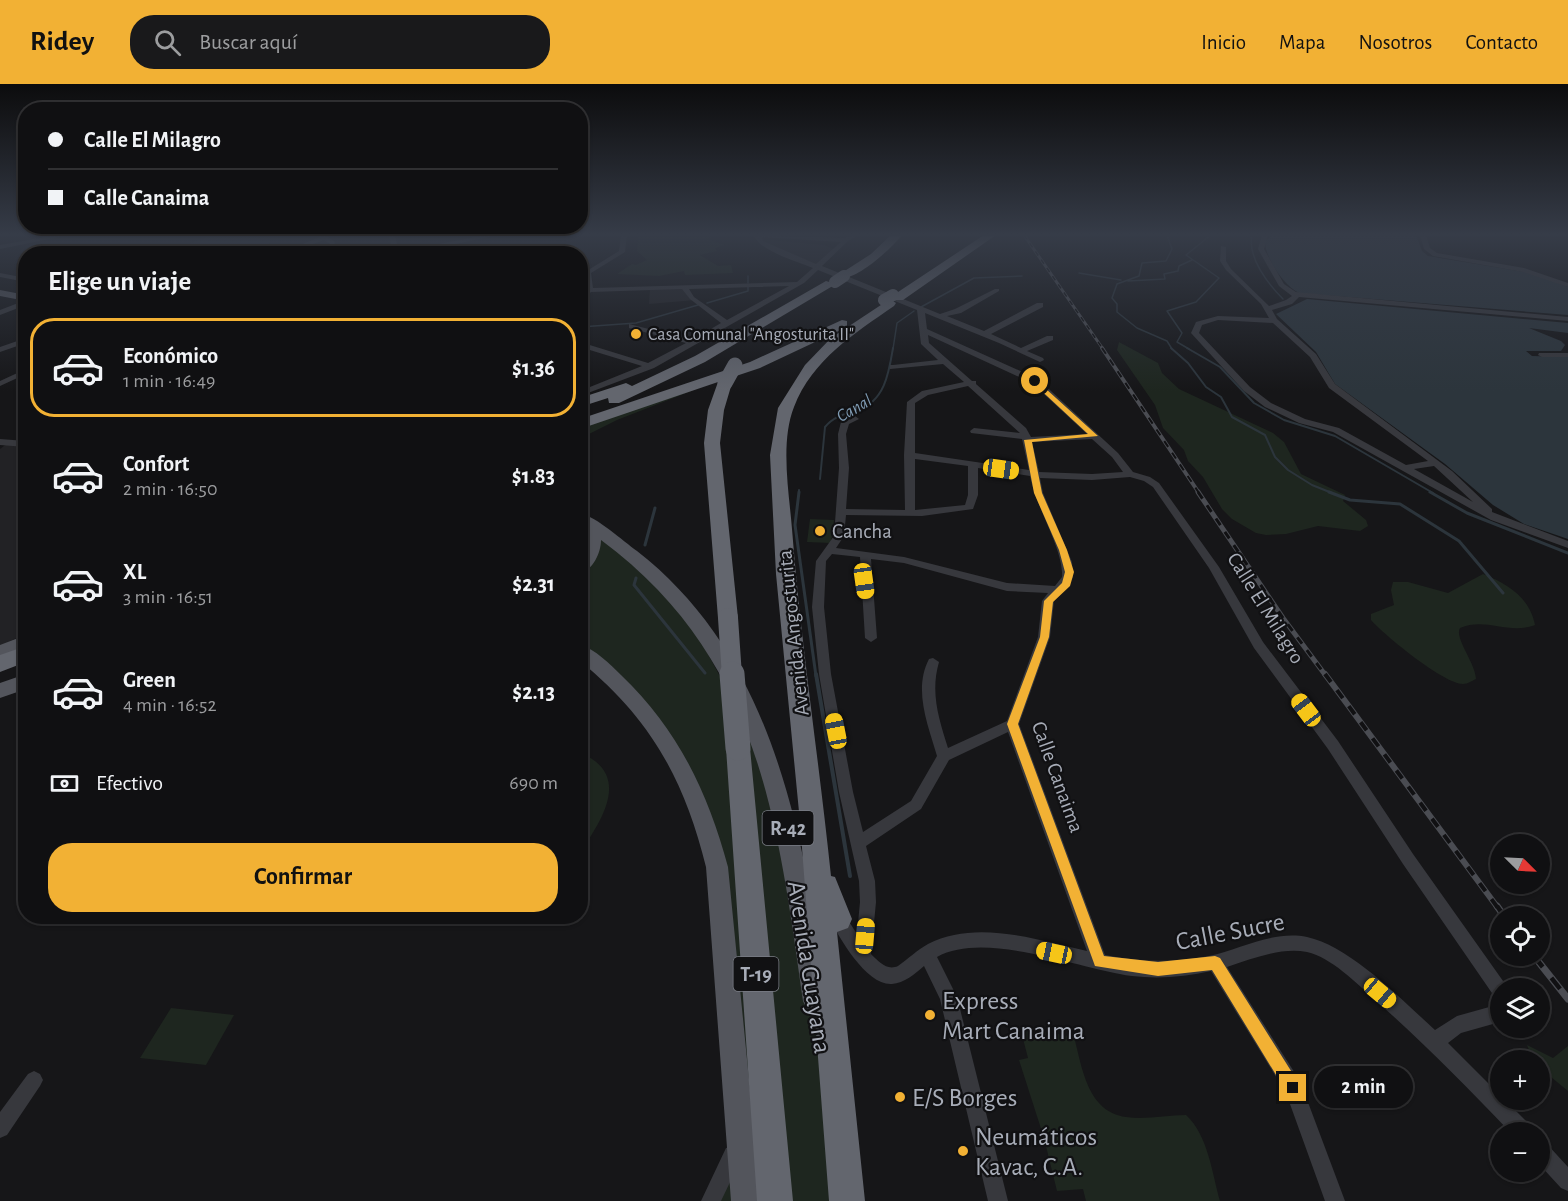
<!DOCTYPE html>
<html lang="es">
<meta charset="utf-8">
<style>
body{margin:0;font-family:"Alegreya Sans",sans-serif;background:#19191b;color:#f1f3f6;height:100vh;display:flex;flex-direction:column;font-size:22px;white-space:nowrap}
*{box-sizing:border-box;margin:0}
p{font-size:20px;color:#9c9d9f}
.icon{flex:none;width:33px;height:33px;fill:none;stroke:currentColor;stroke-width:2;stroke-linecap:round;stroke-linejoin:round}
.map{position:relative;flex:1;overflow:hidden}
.details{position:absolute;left:18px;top:162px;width:570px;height:678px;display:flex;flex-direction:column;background:#101012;border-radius:24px;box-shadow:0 2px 4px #0004,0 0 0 2px #303032}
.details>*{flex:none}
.banner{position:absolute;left:18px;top:18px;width:570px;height:132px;border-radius:24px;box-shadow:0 2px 4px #0004,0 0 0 2px #303032;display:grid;align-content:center;height:132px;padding:0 30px;background:#101012}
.needle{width:39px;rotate:114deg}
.buttons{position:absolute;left:1490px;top:750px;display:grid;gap:12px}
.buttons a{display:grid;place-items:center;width:60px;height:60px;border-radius:50%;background:#101012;box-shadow:0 2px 4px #0004,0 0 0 2px #303032;font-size:30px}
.end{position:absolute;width:27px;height:27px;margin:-14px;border:8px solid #f2b134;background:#111;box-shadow:0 0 0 3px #111}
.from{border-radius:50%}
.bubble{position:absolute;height:42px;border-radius:21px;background:#101012;box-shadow:0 2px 4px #0004,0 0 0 2px #303032;font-size:20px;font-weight:600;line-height:42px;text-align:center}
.car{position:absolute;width:18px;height:36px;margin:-18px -9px;border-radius:8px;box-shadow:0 0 4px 2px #0007;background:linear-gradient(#f5c518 24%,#345 0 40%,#f5c518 0 76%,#345 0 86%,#f5c518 0)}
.banner b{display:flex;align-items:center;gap:21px;height:57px;font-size:22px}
.banner b+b{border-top:2px solid #303032}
.banner i{width:15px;height:15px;background:#f1f3f6}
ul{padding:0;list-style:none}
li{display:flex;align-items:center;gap:18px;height:99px;margin:0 12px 9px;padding:0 18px;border:3px solid transparent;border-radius:24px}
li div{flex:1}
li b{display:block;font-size:22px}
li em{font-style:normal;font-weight:600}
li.current{border-color:#f2b134}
li>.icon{width:54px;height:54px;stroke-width:1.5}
h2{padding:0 30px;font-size:27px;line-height:72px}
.pay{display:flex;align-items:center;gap:15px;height:66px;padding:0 30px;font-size:22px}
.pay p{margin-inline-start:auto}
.cta{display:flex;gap:12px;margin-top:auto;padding:12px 30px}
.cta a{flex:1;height:69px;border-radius:24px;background:#f2b134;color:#111;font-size:24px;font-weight:600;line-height:69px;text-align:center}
header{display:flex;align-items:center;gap:36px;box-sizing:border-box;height:84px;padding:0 30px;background:#f2b134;color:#111}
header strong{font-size:28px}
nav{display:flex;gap:33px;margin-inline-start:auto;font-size:21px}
.search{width:420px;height:54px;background:#19191b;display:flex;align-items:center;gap:15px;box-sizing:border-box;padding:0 21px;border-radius:24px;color:#9c9d9f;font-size:22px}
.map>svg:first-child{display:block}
.built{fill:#222225}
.green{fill:#1e261f}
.water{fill:#2c353c}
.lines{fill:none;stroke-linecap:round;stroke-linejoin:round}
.stream-far3{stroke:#2c353c;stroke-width:1.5}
.stream-far2{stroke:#2c353c;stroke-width:2}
.stream-far1{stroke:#2c353c;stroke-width:3}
.stream{stroke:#2c353c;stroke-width:4}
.minor{fill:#37383d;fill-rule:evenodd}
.primary{fill:#53555c;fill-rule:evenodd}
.motorway{fill:#63666e;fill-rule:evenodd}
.rail-far4-casing{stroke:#4a4c52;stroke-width:3}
.rail-far3-casing{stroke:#4a4c52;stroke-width:4}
.rail-far2-casing{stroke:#4a4c52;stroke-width:5}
.rail-far1-casing{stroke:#4a4c52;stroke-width:6}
.rail-casing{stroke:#4a4c52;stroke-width:7}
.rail-far4{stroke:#111113;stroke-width:1.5;stroke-dasharray:5;stroke-linecap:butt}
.rail-far3{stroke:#111113;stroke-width:2;stroke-dasharray:7;stroke-linecap:butt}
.rail-far2{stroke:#111113;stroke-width:3;stroke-dasharray:8;stroke-linecap:butt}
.rail-far1{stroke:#111113;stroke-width:4;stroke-dasharray:10;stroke-linecap:butt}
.rail{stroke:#111113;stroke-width:4.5;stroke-dasharray:14;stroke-linecap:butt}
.motorway-bridge-far3{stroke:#63666e;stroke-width:12}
.motorway-bridge-far2{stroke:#63666e;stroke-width:15}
.motorway-bridge-far1{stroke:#63666e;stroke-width:20}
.motorway-bridge{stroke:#63666e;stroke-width:25}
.route{fill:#f2b134}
.poi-dot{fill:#f2b134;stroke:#111113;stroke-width:2}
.labels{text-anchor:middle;stroke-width:4.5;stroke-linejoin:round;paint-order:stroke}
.far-poi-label{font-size:18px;fill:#a8adb8;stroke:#111113;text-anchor:start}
.far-water-label{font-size:18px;font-style:italic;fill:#7f9bb3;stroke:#111113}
.shield{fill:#111113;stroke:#7b7e86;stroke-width:1.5}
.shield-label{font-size:20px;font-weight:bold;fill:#a8adb8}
.poi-label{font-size:21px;fill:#a8adb8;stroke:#111113;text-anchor:start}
.street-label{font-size:21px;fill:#a8adb8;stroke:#111113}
.near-street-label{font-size:26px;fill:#a8adb8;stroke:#111113}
.near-poi-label{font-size:26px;fill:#a8adb8;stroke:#111113;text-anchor:start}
</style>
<header>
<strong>Ridey</strong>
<div class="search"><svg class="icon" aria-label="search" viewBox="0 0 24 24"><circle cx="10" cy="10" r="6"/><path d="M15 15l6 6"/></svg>Buscar aquí</div>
<nav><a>Inicio</a><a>Mapa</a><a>Nosotros</a><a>Contacto</a></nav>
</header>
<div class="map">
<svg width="1568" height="1117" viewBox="0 0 1568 1117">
<rect width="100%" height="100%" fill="#161618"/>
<path class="built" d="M214 151H271L269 160 251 169H162Z
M758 155 824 161 836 166 816 183Z
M684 203 696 216 649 220 650 205Z
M8 359 25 360V550L0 562V365Z"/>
<path class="green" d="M635 151H716L706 155 725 161 715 164 717 167 700 171 718 182 731 181 733 189 685 191 684 187 659 192 617 190 632 180 636 181 647 176 637 167 638 154Z
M1119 258 1158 279 1162 289 1179 305 1273 349 1284 358 1301 390 1345 411 1343 417 1366 436 1368 442 1360 447 1318 442 1286 450 1266 451 1256 449 1232 435 1222 425 1203 393 1188 377 1184 366 1163 344 1155 321 1117 266Z
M694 306 617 336 581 354V340Z
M580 433 680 518 775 695 847 1117H711L732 1074 722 854 688 692 581 567Z
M810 435 834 436 831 459 807 458Z
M1483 490C1508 500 1530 514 1535 541 1508 551 1486 533 1460 544 1454 554 1475 578 1476 595 1471 597 1468 600 1463 600 1444 600 1384 551 1371 536V530L1394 521 1391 506 1393 498H1408L1448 509Z
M581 669C632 691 602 736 581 767Z
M171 924 234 931 206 981 140 974Z
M1020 943 1074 953C1082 982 1087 1028 1126 1033 1145 1036 1167 1031 1186 1031 1208 1051 1212 1089 1220 1117H1086L1083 1105 1057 1107 1044 1054 1019 976 1028 974Z
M1527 961 1553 974 1568 962V1007L1540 984 1539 976H1533Z"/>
<path class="water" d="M1272 151H1416L1422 167 1428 172 1537 190 1568 203V231L1299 209C1284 202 1265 174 1265 157Z
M1307 215 1568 239V249L1529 244 1561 257 1565 261 1561 267H1526L1532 272 1568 273V455L1524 440 1493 421 1445 380 1335 300 1316 268 1276 230Z"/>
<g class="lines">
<path class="stream-far3" d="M1167 151 1172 165 1166 177 1142 179 1139 192 1117 200 1112 214 1117 220V228L1137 244 1167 257 1172 265
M1252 151C1247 173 1268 200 1283 215
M1079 189 1121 196
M748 192V199
M1128 197 1165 195 1164 190 1178 187 1179 182 1192 176
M707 219 748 207V203
M921 223 974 194 1022 192
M580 243 636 239 698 221
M893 265 897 239 914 227
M1189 265 1177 258 1182 249 1167 227 1196 218 1219 194 1186 171 1211 151"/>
<path class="stream-far2" d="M1171 264 1188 279 1206 303 1221 313 1232 333 1265 351 1275 373 1288 386 1312 401 1332 409
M1187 264 1220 283 1254 319 1284 336 1335 352 1433 409
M820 395 825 343C834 332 845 330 858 326 885 317 889 288 893 264
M799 409V406"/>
<path class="stream-far1" d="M799 408 795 441 816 592
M1329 408 1350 416 1400 420 1459 457 1503 509
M1430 408 1467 429 1568 469
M645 461 655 424
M636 494 634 501 705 589"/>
<path class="stream" d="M816 590 850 792"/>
<path class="minor" d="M57 151H69L0 165V161Z
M318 151 327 152 335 158 332 167 320 170 327 165 330 160 324 156 288 169 283 168 320 153Z
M389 151H395L397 161 402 167 486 151H498L408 170H398L391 162Z
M621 151H627L625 168 591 189 593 204 797 198 813 184C799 178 760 167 755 153L749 151 845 154 852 151H859L848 157 822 182 940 230 955 225 995 205H999V207L961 229 947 232 984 247 1037 219H1043V223L991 250 1021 264 1047 252H1053V256L1027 267 1043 274 1044 276 1040 278 999 259 925 229 927 245 1038 295 1118 369 1133 388 1150 393 1159 399 1219 483 1263 558 1338 657 1413 770 1508 904H1500V914L1494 912 1403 780 1328 665 1254 564 1209 484 1153 403 1144 397 1130 393 1092 396 1040 394 1043 409 1072 478 1073 493 1067 504 1054 517 1050 553 1019 640 1105 871C1139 878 1175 879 1209 872 1241 865 1274 846 1307 853 1350 862 1403 917 1435 946L1457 932 1500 920V938L1461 949 1448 959 1500 1011V1016H1505L1530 1041 1532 1048H1510C1466 1002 1422 957 1374 915 1355 898 1332 874 1307 868 1280 863 1252 875 1227 883L1300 997 1345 1117H1325L1286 1009 1211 887C1185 893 1158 895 1132 892 1079 885 986 846 937 873L957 913 1008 1117H988L940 915 924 882C915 890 904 899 892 900 867 902 839 854 830 835L832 830 838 828 844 830 857 850 860 818 859 797 839 708 819 590 812 523 816 477 834 452 839 384 838 350 841 338 855 332 859 335 849 340 846 350 849 384 846 425 905 426 904 371 907 318 922 307 964 298 943 280 890 285V281H893L938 276 921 260 917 226 818 186 804 199 654 284 580 312V307L642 282 580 263V258L648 279 686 259 629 244V240L692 256 721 239 690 215 682 205 591 208 580 218V211L583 208H580V204H586L585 188 619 167ZM762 153 841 158 816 180 763 157ZM789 202 727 236 694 213 689 205ZM928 251 1032 299 1087 350 1031 353 1026 344 976 300V297H972L929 259ZM968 302 1020 349 974 344 970 347 971 349 1022 355 1029 386 915 369V319L928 311ZM1092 355 1112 373 1123 388 1092 390 1039 388 1032 358ZM915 375 968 382V411L965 421 915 426ZM978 384 1030 392C1036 424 1064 466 1062 493L1055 502 1007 499 904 473 836 464 844 452 846 431 922 432 973 425 978 411ZM832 470 860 473 865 554 871 558 877 554 871 475 904 479 1007 507 1048 509 1042 517 1038 553 1007 637 948 664C939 635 930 609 939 578L933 574 929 575C913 606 928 641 937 672L911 717 863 748 853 708 831 590 824 523 826 477ZM1008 648 1087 867C1037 856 977 835 928 860 917 866 908 875 898 882 887 887 879 878 871 870L876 818 875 797 866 762 921 725 949 676Z
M1262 151H1268L1264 165 1284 200 1296 208 1568 233V237L1299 213 1292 220 1272 226 1277 235 1316 270 1335 300 1452 387 1492 425V428L1568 457V464L1491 436 1333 348 1299 339 1265 323 1244 307 1191 249 1196 238 1218 232 1269 234 1261 220 1226 186 1220 177 1221 162 1226 163V177L1231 185 1269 222 1286 216 1292 212 1279 202 1258 165ZM1218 236 1273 239 1310 273 1329 304 1428 377 1406 381 1339 344 1305 335 1271 319 1250 303 1199 249 1202 241ZM1434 382 1473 418 1414 385Z
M1420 151H1426L1430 164 1437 169 1524 184 1568 199V203L1523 188 1433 172 1424 165Z
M0 189 26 194V198L0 193Z
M26 216V221L0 231V226Z
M26 254V259L0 268V263Z
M1539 269H1568V273H1542L1538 271Z
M26 285V290L0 302V297Z
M0 355 26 357V363L0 361Z
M34 987 40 990 43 996 40 1002 7 1051 0 1054V1028L28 990Z
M1539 1056 1546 1059 1568 1083V1107L1561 1104 1539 1080Z
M733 1061 740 1064 743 1071 721 1117H701L726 1064Z"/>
<path class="primary" d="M0 206 26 211V217L0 212Z
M580 429C597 433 623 457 637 467 777 576 802 754 829 917L825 926 816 930 807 926 803 917C777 735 760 574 601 456 601 469 593 486 580 489V473L586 457 580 441Z
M26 551V564L0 574V561Z
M580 561C595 565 610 580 621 591 677 644 708 708 728 783L761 1117H731L706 783C684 695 651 635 580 577Z
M26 590V605L0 614V599Z"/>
<path class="motorway" d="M891 151H902C892 164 856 197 840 194V190L871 170Z
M984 151H996L903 216H895V210Z
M826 197 836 200 705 278 619 319H609L608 314 580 323V314L626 299 632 302 695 272Z
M890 215 896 219 894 222C855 249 812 276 794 323 780 358 789 408 792 445 801 561 819 676 831 792L835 793 852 835 848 844 837 848 865 1117H829L800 738 776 490 770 371 778 324 805 281 831 254Z
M842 236 847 237V243L760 284 727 295 732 299 724 326 720 359 738 534 735 539H721L718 534 704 359 708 326 718 298 580 345V335L750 278Z
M26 562V578L0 588V571Z
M738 655 746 657 750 664 793 1117H757L726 664 730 657Z"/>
<defs>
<path id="rail-far4" d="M1024 151 1103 265"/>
<path id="rail-far3" d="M1102 264 1199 409"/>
<path id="rail-far2" d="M1198 408 1283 534 1326 592"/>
<path id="rail-far1" d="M1325 590 1498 824"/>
<path id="rail" d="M1497 822 1504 832
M1534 872 1568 915"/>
</defs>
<use href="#rail-far4" class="rail-far4-casing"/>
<use href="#rail-far3" class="rail-far3-casing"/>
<use href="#rail-far2" class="rail-far2-casing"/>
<use href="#rail-far1" class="rail-far1-casing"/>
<use href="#rail" class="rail-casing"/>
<use href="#rail-far4" class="rail-far4"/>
<use href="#rail-far3" class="rail-far3"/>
<use href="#rail-far2" class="rail-far2"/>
<use href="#rail-far1" class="rail-far1"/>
<use href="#rail" class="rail"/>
<path class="motorway-bridge-far3" d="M835 198 844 192
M884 216 893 211"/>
<path class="motorway-bridge-far2" d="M725 299 735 281"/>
<path class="motorway-bridge-far1" d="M728 534 732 592"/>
<path class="motorway-bridge" d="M732 590 738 664"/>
</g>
<linearGradient id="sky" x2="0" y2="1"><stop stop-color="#0c0c0d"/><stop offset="0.49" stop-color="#363c48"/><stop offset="1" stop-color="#363c48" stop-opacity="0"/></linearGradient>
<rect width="1568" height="307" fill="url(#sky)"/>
<path class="route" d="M1035 295 1098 352 1032 358 1042 409 1067 466 1074 488 1070 502 1053 518 1049 553 1018 640 1104 872 1158 878 1215 872 1220 874 1298 998 1300 1004 1298 1009 1293 1011 1287 1009 1212 886 1158 892 1095 882 1007 640 1040 553 1044 517 1062 499 1065 488 1059 466 1034 409 1024 356 1088 350 1033 299Z"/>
<g class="poi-dot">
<circle cx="636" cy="250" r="6"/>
<circle cx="820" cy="447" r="6"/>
<circle cx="930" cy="931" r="6"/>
<circle cx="900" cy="1013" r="6"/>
<circle cx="963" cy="1067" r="6"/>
</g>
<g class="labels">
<g class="far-poi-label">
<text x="648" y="256">Casa Comunal "Angosturita II"</text>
</g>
<g class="far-water-label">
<text transform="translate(854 324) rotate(-30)" y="6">Canal</text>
</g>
<g class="shield">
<rect x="762.5" y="727" width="51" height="34" rx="4.5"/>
<rect x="733.5" y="873" width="45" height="34" rx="4.5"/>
</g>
<g class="shield-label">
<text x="788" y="751">R-42</text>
<text x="756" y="897">T-19</text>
</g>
<g class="poi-label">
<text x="832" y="454">Cancha</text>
</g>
<g class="street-label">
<text transform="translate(1266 524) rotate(58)" y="7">Calle El Milagro</text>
<text transform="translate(793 549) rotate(-96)" y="7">Avenida Angosturita</text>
<text transform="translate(1058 693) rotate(70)" y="7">Calle Canaima</text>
</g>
<g class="near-street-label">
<text transform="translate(1230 847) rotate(-11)" y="9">Calle Sucre</text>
<text transform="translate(810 883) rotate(81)" y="9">Avenida Guayana</text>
</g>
<g class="near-poi-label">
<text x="942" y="925">Express<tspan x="942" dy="30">Mart Canaima</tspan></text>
<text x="912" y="1022">E/S Borges</text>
<text x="975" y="1061">Neumáticos<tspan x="975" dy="30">Kavac, C.A.</tspan></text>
</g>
</g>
</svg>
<div class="buttons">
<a><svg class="needle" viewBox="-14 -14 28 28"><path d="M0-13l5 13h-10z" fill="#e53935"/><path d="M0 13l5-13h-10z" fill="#9c9d9f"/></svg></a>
<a><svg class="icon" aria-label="locate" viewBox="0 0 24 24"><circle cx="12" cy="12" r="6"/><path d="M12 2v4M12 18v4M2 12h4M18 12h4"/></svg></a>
<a><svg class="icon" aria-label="layers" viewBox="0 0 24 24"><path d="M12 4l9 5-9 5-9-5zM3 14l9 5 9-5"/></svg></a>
<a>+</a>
<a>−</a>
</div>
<i class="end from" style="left:1035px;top:297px"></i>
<i class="end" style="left:1293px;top:1004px"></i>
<div class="bubble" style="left:1314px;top:982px;width:99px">2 min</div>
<i class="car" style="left:1001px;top:385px;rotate:98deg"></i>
<i class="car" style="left:864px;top:497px;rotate:172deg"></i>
<i class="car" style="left:1306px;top:626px;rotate:323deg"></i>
<i class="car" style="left:836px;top:647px;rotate:349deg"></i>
<i class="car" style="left:865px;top:852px;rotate:5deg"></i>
<i class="car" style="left:1054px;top:869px;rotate:282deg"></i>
<i class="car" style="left:1380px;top:909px;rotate:130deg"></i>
<div class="banner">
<b><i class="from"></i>Calle El Milagro</b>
<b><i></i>Calle Canaima</b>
</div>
<section class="details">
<h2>Elige un viaje</h2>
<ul>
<li class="current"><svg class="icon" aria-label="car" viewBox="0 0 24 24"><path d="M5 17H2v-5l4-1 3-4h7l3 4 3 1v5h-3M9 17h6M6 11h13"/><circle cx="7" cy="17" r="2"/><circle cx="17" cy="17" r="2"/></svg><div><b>Económico</b><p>1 min · 16:49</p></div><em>$1.36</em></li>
<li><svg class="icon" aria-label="car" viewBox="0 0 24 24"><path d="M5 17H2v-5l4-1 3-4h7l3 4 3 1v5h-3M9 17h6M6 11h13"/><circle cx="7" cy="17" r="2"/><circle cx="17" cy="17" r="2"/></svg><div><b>Confort</b><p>2 min · 16:50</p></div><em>$1.83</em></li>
<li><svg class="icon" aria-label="car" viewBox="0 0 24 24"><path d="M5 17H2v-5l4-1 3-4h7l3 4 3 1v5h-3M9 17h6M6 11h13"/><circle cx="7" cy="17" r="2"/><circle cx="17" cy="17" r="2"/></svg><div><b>XL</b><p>3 min · 16:51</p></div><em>$2.31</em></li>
<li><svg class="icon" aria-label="car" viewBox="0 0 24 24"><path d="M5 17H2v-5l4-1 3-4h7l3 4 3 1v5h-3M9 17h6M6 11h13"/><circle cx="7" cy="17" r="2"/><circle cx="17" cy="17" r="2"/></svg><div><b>Green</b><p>4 min · 16:52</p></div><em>$2.13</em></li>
</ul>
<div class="pay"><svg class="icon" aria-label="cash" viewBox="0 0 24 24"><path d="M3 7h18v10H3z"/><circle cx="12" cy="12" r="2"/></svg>Efectivo<p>690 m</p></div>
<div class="cta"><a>Confirmar</a></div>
</section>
</div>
